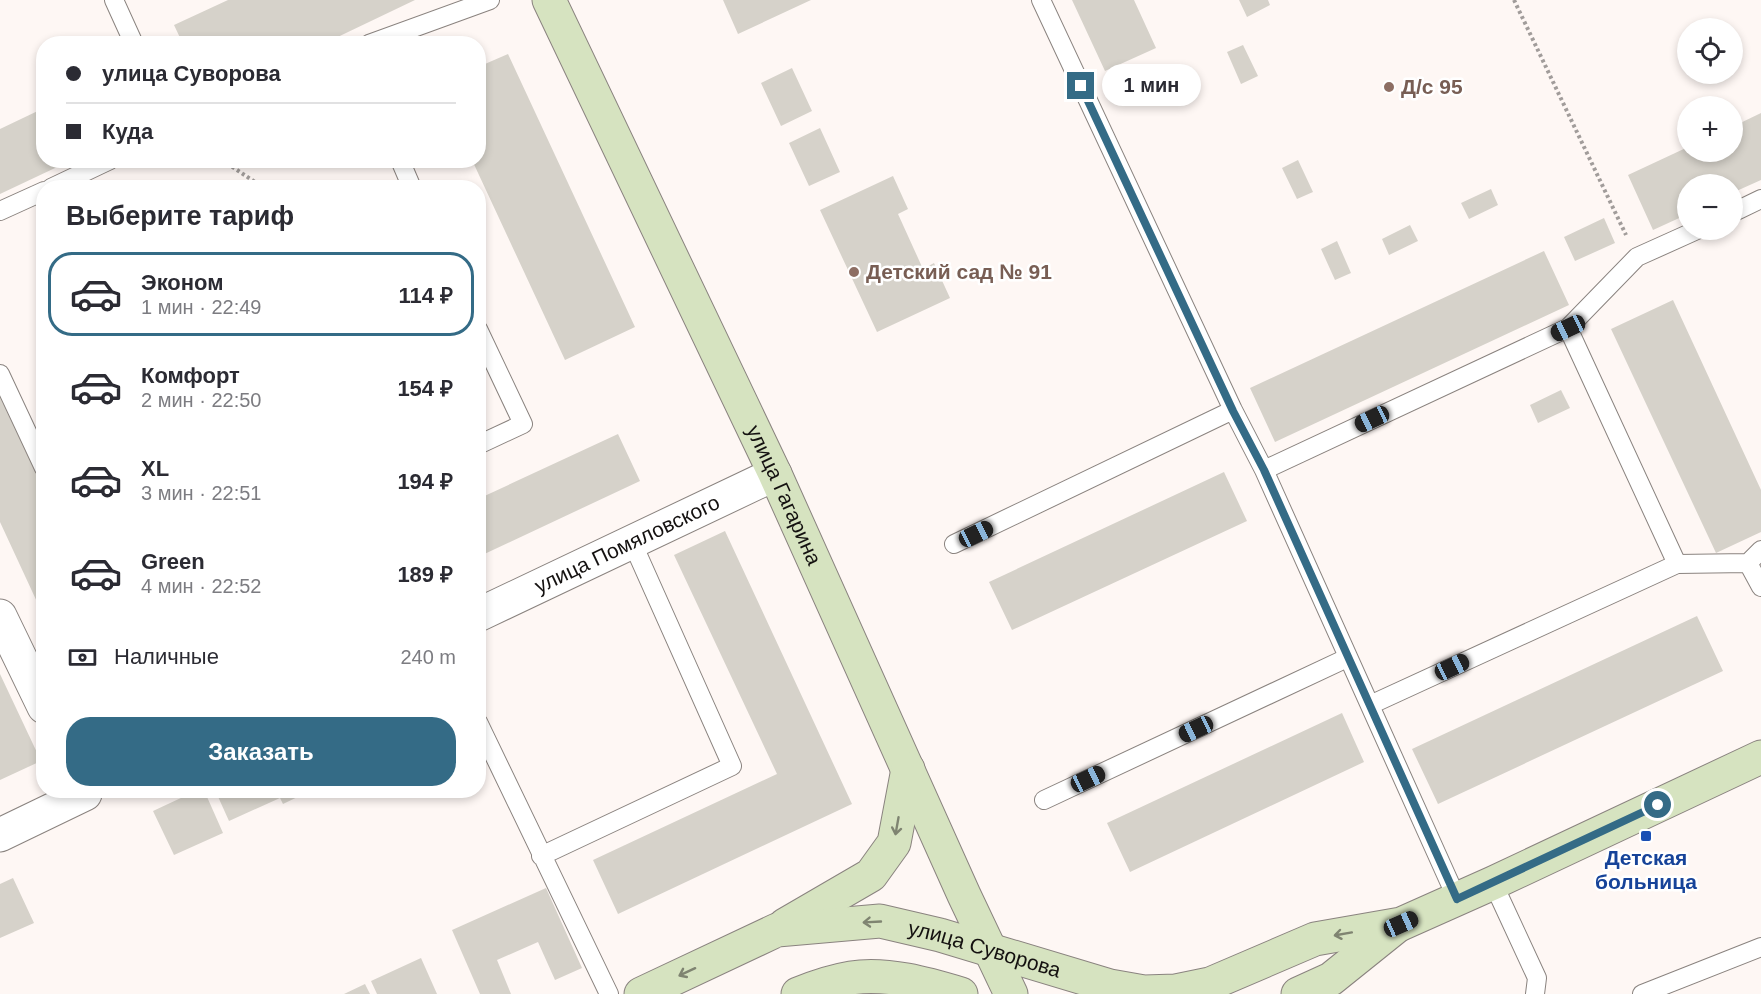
<!DOCTYPE html>
<html lang="ru">
<meta charset="utf-8">
<style>
body{margin:0;font-family:Arial,sans-serif;background:#f7f7f7;color:#2b2b33;height:100vh;display:flex;flex-direction:column;font-size:22px;white-space:nowrap}
*{box-sizing:border-box;margin:0}
p{font-size:20px;color:#7c7c81}
.icon{flex:none;width:33px;height:33px;fill:none;stroke:currentColor;stroke-width:2;stroke-linecap:round;stroke-linejoin:round}
.map{position:relative;flex:1;overflow:hidden}
.sheet{position:absolute;left:36px;top:180px;width:450px;height:618px;display:flex;flex-direction:column;background:#fff;border-radius:24px;box-shadow:0 3px 9px #0003}
.sheet>*{flex:none}
.banner{position:absolute;left:36px;top:36px;width:450px;height:132px;border-radius:24px;box-shadow:0 3px 9px #0003;display:grid;align-content:center;height:132px;padding:0 30px;background:#fff}
.tools{position:absolute;left:1677px;top:18px;display:grid;gap:12px}
.tools a{display:grid;place-items:center;width:66px;height:66px;border-radius:50%;background:#fff;box-shadow:0 3px 9px #0003;font-size:30px}
.end{position:absolute;width:27px;height:27px;margin:-14px;border:8px solid #346b86;background:#fff;box-shadow:0 0 0 3px #fff}
.from{border-radius:50%}
.bubble{position:absolute;height:42px;border-radius:21px;background:#fff;box-shadow:0 3px 9px #0003;font-size:20px;font-weight:800;line-height:42px;text-align:center}
.car{position:absolute;width:18px;height:36px;margin:-18px -9px;border-radius:8px;box-shadow:0 0 4px 2px #0007;background:linear-gradient(#222 24%,#8ab4d8 0 40%,#222 0 76%,#8ab4d8 0 86%,#222 0)}
.banner b{display:flex;align-items:center;gap:21px;height:57px;font-size:22px}
.banner b+b{border-top:2px solid #e1e1e2}
.banner i{width:15px;height:15px;background:#2b2b33}
ul{padding:0;list-style:none}
li{display:flex;align-items:center;gap:18px;height:84px;margin:0 12px 9px;padding:0 18px;border:3px solid transparent;border-radius:24px}
li div{flex:1}
li b{display:block;font-size:22px}
li em{font-style:normal;font-weight:800}
li.on{border-color:#346b86}
li>.icon{width:54px;height:54px;stroke-width:1.5}
h2{padding:0 30px;font-size:27px;line-height:72px}
.pay{display:flex;align-items:center;gap:15px;height:66px;padding:0 30px;font-size:22px}
.pay p{margin-inline-start:auto}
.action{display:flex;gap:12px;margin-top:auto;padding:12px 30px}
.action a{flex:1;height:69px;border-radius:24px;background:#346b86;color:#fff;font-size:24px;font-weight:800;line-height:69px;text-align:center}
.map>svg:first-child{display:block}
.building{fill:#d6d2ca}
.lines{fill:none;stroke-linecap:round;stroke-linejoin:round}
.lane-casing{stroke:#8a837f;stroke-width:20}
.street-casing{stroke:#8a837f;stroke-width:35}
.secondary-casing{stroke:#8a837f;stroke-width:35}
.path{stroke:#a19c9a;stroke-width:4;stroke-dasharray:3 3;stroke-linecap:butt}
.lane{stroke:#fff;stroke-width:18}
.street{stroke:#fff;stroke-width:33}
.secondary{stroke:#d6e3c0;stroke-width:33}
.oneway{stroke:#7f8471}
.route{stroke:#346b86;stroke-width:8}
.education-dot{fill:#8d6e63;stroke:#fff;stroke-width:2}
.transit-dot{fill:#1a4fb4;stroke:#fff;stroke-width:2}
.labels{text-anchor:middle;stroke-width:5;stroke-linejoin:round;paint-order:stroke}
.education-label{font-size:21px;font-weight:bold;fill:#785e54;stroke:#fff;text-anchor:start}
.street-label{font-size:21px;fill:#141110;stroke:#fff}
.transit-label{font-size:21px;font-weight:bold;fill:#164399;stroke:#fff}
</style>
<div class="map">
<svg width="1761" height="994" viewBox="0 0 1761 994">
<rect width="100%" height="100%" fill="#fef7f4"/>
<path class="building" d="M228 0H415L323 44H183L174 25Z
M723 0H811L738 34Z
M1072 0H1134L1156 48 1105 71Z
M1239 0H1268L1270 5 1247 17Z
M1243 45 1258 76 1241 84 1227 52Z
M508 54 635 327 565 360 472 160H478V67Z
M792 68 812 111 781 126 761 83Z
M44 108V160H72L0 194V129Z
M1761 113V180L1732 193V184H1688V214L1653 230 1628 175 1688 147V152H1732V127Z
M820 128 840 172 809 186 789 143Z
M1298 160 1313 192 1297 199 1282 168Z
M893 176 908 209 898 214 923 269 934 263 950 298 877 332 820 210Z
M1491 189 1498 205 1469 219 1461 203Z
M1604 218 1615 243 1575 261 1564 237Z
M1410 225 1418 241 1389 255 1382 239Z
M1337 241 1351 273 1335 280 1321 249Z
M1544 251 1569 305 1275 442 1250 388Z
M1673 300 1761 490V532L1716 553 1611 329Z
M0 390 44 483V601L38 604 0 522Z
M1561 390 1570 408 1538 423 1530 405Z
M618 434 640 481 478 557V499Z
M1224 472 1247 521 1012 630 989 582Z
M725 531 852 804 618 914 593 860 777 774 674 555Z
M1697 616 1723 671 1438 804 1412 749Z
M0 674 41 761 0 780Z
M1342 713 1364 762 1130 872 1107 823Z
M198 790H204L223 833 174 855 153 811Z
M215 790H312L283 804 280 798 229 821Z
M13 878 34 923 0 938V884Z
M546 888 582 968 555 980 538 942 497 960 511 994H480L452 930Z
M421 958 437 994H377L371 981Z
M365 984 370 994H344Z"/>
<g class="lines">
<defs>
<path id="lane" d="M114 0 134 44
M1041 0 1233 410 1264 470 1457 899
M369 44 490 0
M400 160 412 188
M51 188 110 160
M0 211 44 191
M1732 213 1761 199
M1568 328 1677 564
M478 329 523 424 478 445
M0 374 44 468
M1264 470 1568 328 1637 257 1697 230
M954 544 1233 410
M1748 563 1761 587
M1370 705 1677 564 1748 563 1761 550
M478 722 609 994
M1044 800 1347 658
M541 856 732 766 632 542
M1493 883 1537 978 1535 994
M1642 994 1761 947"/>
<g id="street">
<path id="s1" d="M478 615 775 474"/>
<path d="M0 616 44 707"/>
<path d="M0 835 85 794"/>
</g>
<g id="secondary">
<path id="s2" d="M549 0 775 474 964 895 1011 994"/>
<path d="M785 925 871 875 894 843 908 769"/>
<path id="s3" d="M641 994 777 930 880 921 940 935 1110 986 1144 992 1176 991 1210 984 1315 939 1401 924 1493 883 1761 757"/>
<path d="M798 994C815 987 833 981 851 978 886 972 928 984 961 994"/>
<path d="M1298 994 1331 979 1397 926"/>
</g>
</defs>
<use href="#lane" class="lane-casing"/>
<use href="#street" class="street-casing"/>
<use href="#secondary" class="secondary-casing"/>
<path class="path" d="M1514 0 1626 235
M222 160 264 188"/>
<use href="#lane" class="lane"/>
<use href="#street" class="street"/>
<use href="#secondary" class="secondary"/>
</g>
<defs><path id="oneway-shaft" d="M-6 0H5M1.5-3L5.5 0L1.5 3" fill="none" stroke-width="1.6" stroke-linecap="round" stroke-linejoin="round" transform="scale(1.5)"/></defs>
<g class="oneway">
<use href="#oneway-shaft" transform="translate(897 826) rotate(100)"/>
<use href="#oneway-shaft" transform="translate(872 922) rotate(177)"/>
<use href="#oneway-shaft" transform="translate(1343 934) rotate(170)"/>
<use href="#oneway-shaft" transform="translate(687 972) rotate(155)"/>
</g>
<g class="lines">
<path class="route" d="M1081 86 1233 411 1264 470 1457 899 1658 805"/>
</g>
<g class="education-dot">
<circle cx="1389" cy="87" r="6"/>
<circle cx="854" cy="272" r="6"/>
</g>
<rect class="transit-dot" x="1640" y="830" width="12" height="12" rx="3"/>
<g class="labels">
<g class="education-label">
<text x="1401" y="94">Д/с 95</text>
<text x="866" y="279">Детский сад № 91</text>
</g>
<g class="street-label">
<text dy="7" stroke="none"><textPath href="#s2" startOffset="548">улица Гагарина</textPath></text>
<text dy="7" stroke="none"><textPath href="#s1" startOffset="165">улица Помяловского</textPath></text>
<text dy="7" stroke="none"><textPath href="#s3" startOffset="362">улица Суворова</textPath></text>
</g>
<g class="transit-label">
<text x="1646" y="865">Детская<tspan x="1646" dy="24">больница</tspan></text>
</g>
</g>
</svg>
<div class="tools">
<a><svg class="icon" aria-label="locate" viewBox="0 0 24 24"><circle cx="12" cy="12" r="6"/><path d="M12 2v4M12 18v4M2 12h4M18 12h4"/></svg></a>
<a>+</a>
<a>−</a>
</div>
<i class="end from" style="left:1658px;top:805px"></i>
<i class="end" style="left:1081px;top:86px"></i>
<div class="bubble" style="left:1102px;top:64px;width:99px">1 мин</div>
<i class="car" style="left:1568px;top:328px;rotate:245deg"></i>
<i class="car" style="left:1372px;top:419px;rotate:245deg"></i>
<i class="car" style="left:976px;top:534px;rotate:64deg"></i>
<i class="car" style="left:1452px;top:667px;rotate:65deg"></i>
<i class="car" style="left:1196px;top:729px;rotate:245deg"></i>
<i class="car" style="left:1088px;top:779px;rotate:65deg"></i>
<i class="car" style="left:1401px;top:924px;rotate:66deg"></i>
<div class="banner">
<b><i class="from"></i>улица Суворова</b>
<b><i></i>Куда</b>
</div>
<section class="sheet">
<h2>Выберите тариф</h2>
<ul>
<li class="on"><svg class="icon" aria-label="car" viewBox="0 0 24 24"><path d="M5 17H2v-5l4-1 3-4h7l3 4 3 1v5h-3M9 17h6M6 11h13"/><circle cx="7" cy="17" r="2"/><circle cx="17" cy="17" r="2"/></svg><div><b>Эконом</b><p>1 мин · 22:49</p></div><em>114 ₽</em></li>
<li><svg class="icon" aria-label="car" viewBox="0 0 24 24"><path d="M5 17H2v-5l4-1 3-4h7l3 4 3 1v5h-3M9 17h6M6 11h13"/><circle cx="7" cy="17" r="2"/><circle cx="17" cy="17" r="2"/></svg><div><b>Комфорт</b><p>2 мин · 22:50</p></div><em>154 ₽</em></li>
<li><svg class="icon" aria-label="car" viewBox="0 0 24 24"><path d="M5 17H2v-5l4-1 3-4h7l3 4 3 1v5h-3M9 17h6M6 11h13"/><circle cx="7" cy="17" r="2"/><circle cx="17" cy="17" r="2"/></svg><div><b>XL</b><p>3 мин · 22:51</p></div><em>194 ₽</em></li>
<li><svg class="icon" aria-label="car" viewBox="0 0 24 24"><path d="M5 17H2v-5l4-1 3-4h7l3 4 3 1v5h-3M9 17h6M6 11h13"/><circle cx="7" cy="17" r="2"/><circle cx="17" cy="17" r="2"/></svg><div><b>Green</b><p>4 мин · 22:52</p></div><em>189 ₽</em></li>
</ul>
<div class="pay"><svg class="icon" aria-label="cash" viewBox="0 0 24 24"><path d="M3 7h18v10H3z"/><circle cx="12" cy="12" r="2"/></svg>Наличные<p>240 m</p></div>
<div class="action"><a>Заказать</a></div>
</section>
</div>
